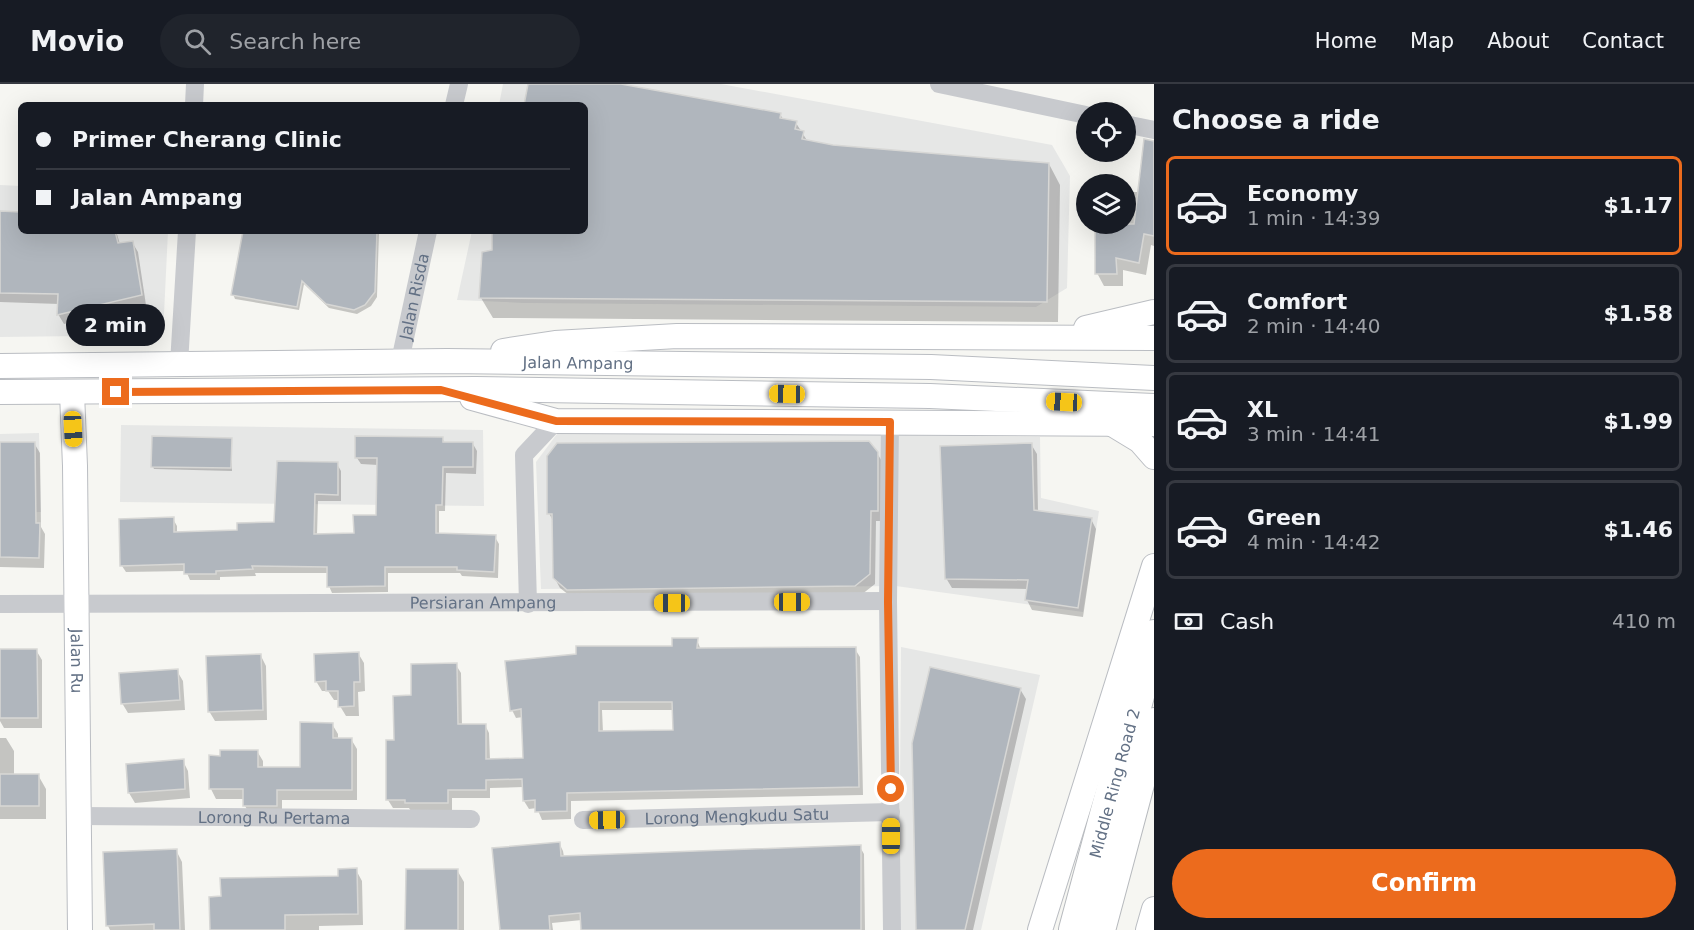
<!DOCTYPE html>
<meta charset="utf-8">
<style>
body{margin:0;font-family:"DejaVu Sans",sans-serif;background:#20242c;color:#f1f3f6;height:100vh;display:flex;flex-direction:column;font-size:22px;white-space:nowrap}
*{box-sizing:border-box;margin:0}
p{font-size:20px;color:#9ea1a6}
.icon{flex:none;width:33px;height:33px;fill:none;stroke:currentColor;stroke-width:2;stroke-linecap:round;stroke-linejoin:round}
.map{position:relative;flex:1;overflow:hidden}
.details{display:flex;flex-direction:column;background:#171b24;width:540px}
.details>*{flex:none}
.hud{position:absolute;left:18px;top:18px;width:570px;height:132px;border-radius:9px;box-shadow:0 6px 24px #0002;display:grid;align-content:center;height:132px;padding:0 18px;background:#171b24}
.tools{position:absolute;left:1076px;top:18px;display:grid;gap:12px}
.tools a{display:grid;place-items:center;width:60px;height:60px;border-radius:50%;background:#171b24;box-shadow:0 6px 24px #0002;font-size:30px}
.end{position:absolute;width:27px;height:27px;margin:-14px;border:8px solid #ec6b1d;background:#fff;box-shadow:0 0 0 3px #fff}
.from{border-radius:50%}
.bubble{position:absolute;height:42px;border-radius:21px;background:#171b24;box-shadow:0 6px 24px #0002;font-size:20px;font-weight:600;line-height:42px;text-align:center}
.car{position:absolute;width:18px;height:36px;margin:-18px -9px;border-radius:8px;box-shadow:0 0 4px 2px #0007;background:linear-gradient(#f5c518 24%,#345 0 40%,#f5c518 0 76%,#345 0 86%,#f5c518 0)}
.hud b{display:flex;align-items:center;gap:21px;height:57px;font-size:22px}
.hud b+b{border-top:2px solid #363941}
.hud i{width:15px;height:15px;background:#f1f3f6}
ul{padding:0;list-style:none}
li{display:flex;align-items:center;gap:18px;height:99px;margin:0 12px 9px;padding:0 6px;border:3px solid #363941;border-radius:9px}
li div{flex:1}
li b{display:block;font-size:22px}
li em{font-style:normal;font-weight:600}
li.selected{border-color:#ec6b1d}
li>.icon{width:54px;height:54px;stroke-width:1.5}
h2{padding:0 18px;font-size:27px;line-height:72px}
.pay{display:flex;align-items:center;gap:15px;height:66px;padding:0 18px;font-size:22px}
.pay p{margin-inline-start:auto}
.primary-button{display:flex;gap:12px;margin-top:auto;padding:12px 18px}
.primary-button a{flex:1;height:69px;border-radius:36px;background:#ec6b1d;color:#fff;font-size:24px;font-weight:600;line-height:69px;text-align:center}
header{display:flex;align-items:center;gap:36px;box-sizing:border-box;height:84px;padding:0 30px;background:#171b24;border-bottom:2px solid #363941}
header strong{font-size:28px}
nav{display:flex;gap:33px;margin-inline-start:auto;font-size:21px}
.search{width:420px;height:54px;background:#20242c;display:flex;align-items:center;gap:15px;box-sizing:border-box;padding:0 21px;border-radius:33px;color:#9ea1a6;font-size:22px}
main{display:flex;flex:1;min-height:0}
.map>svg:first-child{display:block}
.built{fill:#e6e7e6}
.shadow{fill:#0003;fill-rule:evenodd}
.building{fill:#b0b6bd;stroke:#d7d7d5;stroke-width:1.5;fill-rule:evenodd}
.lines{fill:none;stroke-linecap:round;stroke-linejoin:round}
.secondary-casing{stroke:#babdc2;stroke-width:26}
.highway-casing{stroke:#b7babe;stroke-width:34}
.street{stroke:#c8cace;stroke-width:18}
.secondary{stroke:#fff;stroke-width:24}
.highway{stroke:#fff;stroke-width:32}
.route{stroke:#ec6b1d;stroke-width:8}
.labels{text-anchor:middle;stroke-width:6;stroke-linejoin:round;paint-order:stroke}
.street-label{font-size:16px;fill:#637185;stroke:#fff}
</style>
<header>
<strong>Movio</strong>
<div class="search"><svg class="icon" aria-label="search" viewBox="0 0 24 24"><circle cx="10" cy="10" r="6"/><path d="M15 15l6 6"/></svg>Search here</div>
<nav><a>Home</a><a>Map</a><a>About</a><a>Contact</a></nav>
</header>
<main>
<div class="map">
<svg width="1154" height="846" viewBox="0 0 1154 846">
<rect width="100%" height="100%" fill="#f6f6f2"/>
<path class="built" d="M503 0H721L1052 61 1070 92 1067 204 1036 223 524 219 457 216 472 147H585V21H499Z
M0 101 21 102V147H168L163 251 0 253Z
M121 341 483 346 484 422 120 418Z
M560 346 1040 353 1041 414 1099 427 1083 528 896 502 541 505 536 378Z
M39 349 41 428 0 429V350Z
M901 563 1040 591 981 846H899Z"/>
<path class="shadow" d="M530 0H611L780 30 784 37 796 39 808 58 832 62 1049 80 1060 101 1058 238 493 234 481 214 493 167 494 147H585V21H525Z
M1154 65V162L1151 161 1146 191 1123 186V202H1104L1097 189 1096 140H1125V108H1139Z
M0 129H21V147H116L120 160 132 158 138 168 146 221 64 240 58 230 59 220 0 218Z
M245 147H379L377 213 371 222 357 230 329 224 304 200 299 226 235 215 233 210Z
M442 354 445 359 473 360 477 367 476 390 446 389 445 427H439V451L495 453 499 460 498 494 462 492 460 489H388V508L332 509 329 502 328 489H255L256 492 220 493V496H190L186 487 126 488 122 482 173 435 177 442V449L239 448 276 439 337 380 341 387V417H318L317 451H355L377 432 378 381 361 380 357 374Z
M231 355 232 387 154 385 153 383Z
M34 359 40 369 41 443 45 450 44 484 0 483V360Z
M1031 360 1037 370 1038 428 1091 435 1096 445 1083 533 1032 526 1027 516 1028 505 952 504 946 494Z
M877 369 883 379V437H876L875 500 861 511 574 515 560 504 554 493 553 437 549 429Z
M697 556 701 566 855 565 860 573 863 711 571 717V735L542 736 537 724 529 725 524 717V703L490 704V714H452V727H411L409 724H393L388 716 395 658 413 613 456 581 461 589 462 642 485 641 489 649 490 676 524 675 523 633 516 634 512 626 673 563ZM602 626H674V647L603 648Z
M36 566 42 576V644H4L0 637V567Z
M358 569 364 579 365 607 358 608 359 632H346L340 622V616H334L328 607H322L316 597Z
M261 572 266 582 267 636 215 637 209 627Z
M177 587 183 597 185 626 128 629 122 619Z
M1020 605 1026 615 973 846H918Z
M332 640 338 650V655H351L357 665V716H282V732H251L245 722V715H216L211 705 221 673 257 667 263 677V684H301Z
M0 654H6L14 667V691H38L46 705V735H0Z
M183 677 188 687 190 714 135 719 129 709Z
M559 759 563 767 564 773 860 763 864 770 865 846H582V836L552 839 553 846H499Z
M176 766 182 778 185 846H110L108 842 105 769Z
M356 786 362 797 363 841 319 842V846H211Z
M457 786 464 798V846H468H407Z"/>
<path class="building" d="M528 0H621L781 29 780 34 797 37 795 45 804 47 802 55 833 61 1049 79 1047 218 479 214 482 168 492 166V147H585V21H524Z
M1144 55 1154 57V152L1144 150 1139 179 1116 174 1117 190H1095V140H1134Z
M0 127 21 128V147H115L118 159 133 157 142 211 57 231 58 210 0 209Z
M243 147H377L375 208 365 221 354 226 326 220 302 197 297 223 231 211Z
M152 352 232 354 231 384 151 383Z
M355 352 443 353V358H473V383H443L442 421H436V449L496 451 494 488 457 486V483H385V502L327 503V483L252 482 253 485 216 487V490H184V480L120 482 119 435 174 433V448L237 446V439L274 438 277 377 338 378V411L315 410 314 450 354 449 353 431H376L377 374H355Z
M869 357 878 368V427H871L870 490 855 502 567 506 553 494 552 430H547V372L557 359Z
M0 358H35L36 439H40L39 474 0 473Z
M1032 359 1034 426 1092 434 1078 524 1025 516 1028 496 945 495 940 362Z
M672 554H698L697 564 856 563 859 703 567 709V727L535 728V716L523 717 522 695 486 696V706H448V719H405V716H386V656H394L393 612 411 611V580L457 579 458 640H486V675L523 674 521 625 510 627 505 577 576 570V562H672ZM599 618H672L673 646 599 647Z
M0 565H37L38 634H0Z
M359 568 360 598H354V622L338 623V607H326V597L315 598 314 570Z
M261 570 263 626 208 628 206 572Z
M930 583 1021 604 965 846H916L912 659Z
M178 585 180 616 121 620 119 589Z
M300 638 333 639V654H352V706H277V722H243V705H209V671L220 672V666H258V683H300Z
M184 675 185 705 128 709 126 680Z
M0 690H39V722H0Z
M560 758 561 772 861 761V846H581L580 829 549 832 550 846H500L492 764Z
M177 765 180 846H154V840L106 842 103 768Z
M357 784 358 830 285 831V846H210L209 813 221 812 220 794 338 792V785Z
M406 785H458V846H405Z"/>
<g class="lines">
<defs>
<g id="secondary">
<path d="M1086 244 1154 228"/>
<path d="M503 267 555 259 677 252 1154 254"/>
<path id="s5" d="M0 282 447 277 931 283 1154 294"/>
<path d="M0 308 476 305 930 312 1154 322"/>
<path id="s6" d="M72 309 75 382 80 846"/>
<path d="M472 314 556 337 1154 340"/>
<path d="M1112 340 1140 357 1154 373"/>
<path d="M1040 846 1154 482"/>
<path d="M1148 846 1154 825"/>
</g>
<g id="highway">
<path id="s7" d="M1075 846 1154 552"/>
<path d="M1099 846 1154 640"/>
</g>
</defs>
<use href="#secondary" class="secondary-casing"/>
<use href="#highway" class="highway-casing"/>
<g class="street">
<path d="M939 0 1086 31"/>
<path d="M194 21 195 0"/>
<path d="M454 21 459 0"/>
<path d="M1125 40 1154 46"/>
<path id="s1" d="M400 277 428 147"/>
<path d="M179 280 187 147"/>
<path d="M890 338 888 517 892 846"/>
<path id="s2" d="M0 520 888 517"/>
<path d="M528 520 524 371 556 337"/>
<path id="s3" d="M78 732 471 735"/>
<path id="s4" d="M583 736 891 728"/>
</g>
<use href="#secondary" class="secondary"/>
<use href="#highway" class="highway"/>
</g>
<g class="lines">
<path class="route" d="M116 308 441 306 556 337 890 338 888 518 891 705"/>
</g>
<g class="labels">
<g class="street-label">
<text dy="6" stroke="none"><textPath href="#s1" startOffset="66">Jalan Risda</textPath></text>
<text dy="6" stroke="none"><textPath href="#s5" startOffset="578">Jalan Ampang</textPath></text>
<text dy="6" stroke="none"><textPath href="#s2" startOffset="483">Persiaran Ampang</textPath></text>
<text dy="6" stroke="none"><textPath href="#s6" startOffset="268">Jalan Ru</textPath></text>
<text dy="6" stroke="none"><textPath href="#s7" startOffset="152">Middle Ring Road 2</textPath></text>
<text dy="6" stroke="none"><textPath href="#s4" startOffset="154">Lorong Mengkudu Satu</textPath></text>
<text dy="6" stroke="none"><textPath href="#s3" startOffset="196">Lorong Ru Pertama</textPath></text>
</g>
</g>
</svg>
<div class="tools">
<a><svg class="icon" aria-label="locate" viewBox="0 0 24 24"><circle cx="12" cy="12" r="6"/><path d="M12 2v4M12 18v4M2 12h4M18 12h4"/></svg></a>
<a><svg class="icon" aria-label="layers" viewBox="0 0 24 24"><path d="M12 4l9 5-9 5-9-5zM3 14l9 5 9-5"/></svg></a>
</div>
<i class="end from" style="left:891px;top:705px"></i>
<i class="end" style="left:116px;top:308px"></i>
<div class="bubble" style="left:66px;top:220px;width:99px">2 min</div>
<i class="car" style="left:787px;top:310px;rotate:271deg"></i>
<i class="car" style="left:1064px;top:318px;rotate:273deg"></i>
<i class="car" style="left:73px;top:345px;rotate:177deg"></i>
<i class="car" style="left:792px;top:518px;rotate:90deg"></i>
<i class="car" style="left:672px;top:519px;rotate:270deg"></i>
<i class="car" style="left:607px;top:736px;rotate:269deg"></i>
<i class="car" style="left:891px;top:752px;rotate:0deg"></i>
<div class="hud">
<b><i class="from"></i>Primer Cherang Clinic</b>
<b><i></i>Jalan Ampang</b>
</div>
</div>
<section class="details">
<h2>Choose a ride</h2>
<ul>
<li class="selected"><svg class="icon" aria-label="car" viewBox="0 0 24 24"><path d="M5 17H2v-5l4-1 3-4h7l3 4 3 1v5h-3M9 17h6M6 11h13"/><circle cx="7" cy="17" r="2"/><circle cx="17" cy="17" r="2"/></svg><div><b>Economy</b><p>1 min · 14:39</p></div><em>$1.17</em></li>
<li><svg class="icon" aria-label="car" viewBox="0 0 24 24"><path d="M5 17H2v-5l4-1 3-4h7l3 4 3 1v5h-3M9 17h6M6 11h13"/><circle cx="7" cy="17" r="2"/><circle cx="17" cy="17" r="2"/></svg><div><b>Comfort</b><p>2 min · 14:40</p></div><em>$1.58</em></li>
<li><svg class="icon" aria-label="car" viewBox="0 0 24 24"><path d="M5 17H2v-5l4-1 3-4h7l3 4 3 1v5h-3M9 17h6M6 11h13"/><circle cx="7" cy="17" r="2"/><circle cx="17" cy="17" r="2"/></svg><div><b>XL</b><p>3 min · 14:41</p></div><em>$1.99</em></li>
<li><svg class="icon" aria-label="car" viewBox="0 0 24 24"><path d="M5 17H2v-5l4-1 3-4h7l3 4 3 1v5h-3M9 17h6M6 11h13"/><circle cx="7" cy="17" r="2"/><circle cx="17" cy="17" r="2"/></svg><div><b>Green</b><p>4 min · 14:42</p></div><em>$1.46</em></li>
</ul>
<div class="pay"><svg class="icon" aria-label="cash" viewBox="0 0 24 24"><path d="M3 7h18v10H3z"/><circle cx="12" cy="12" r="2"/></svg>Cash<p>410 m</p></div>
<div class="primary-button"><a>Confirm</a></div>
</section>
</main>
